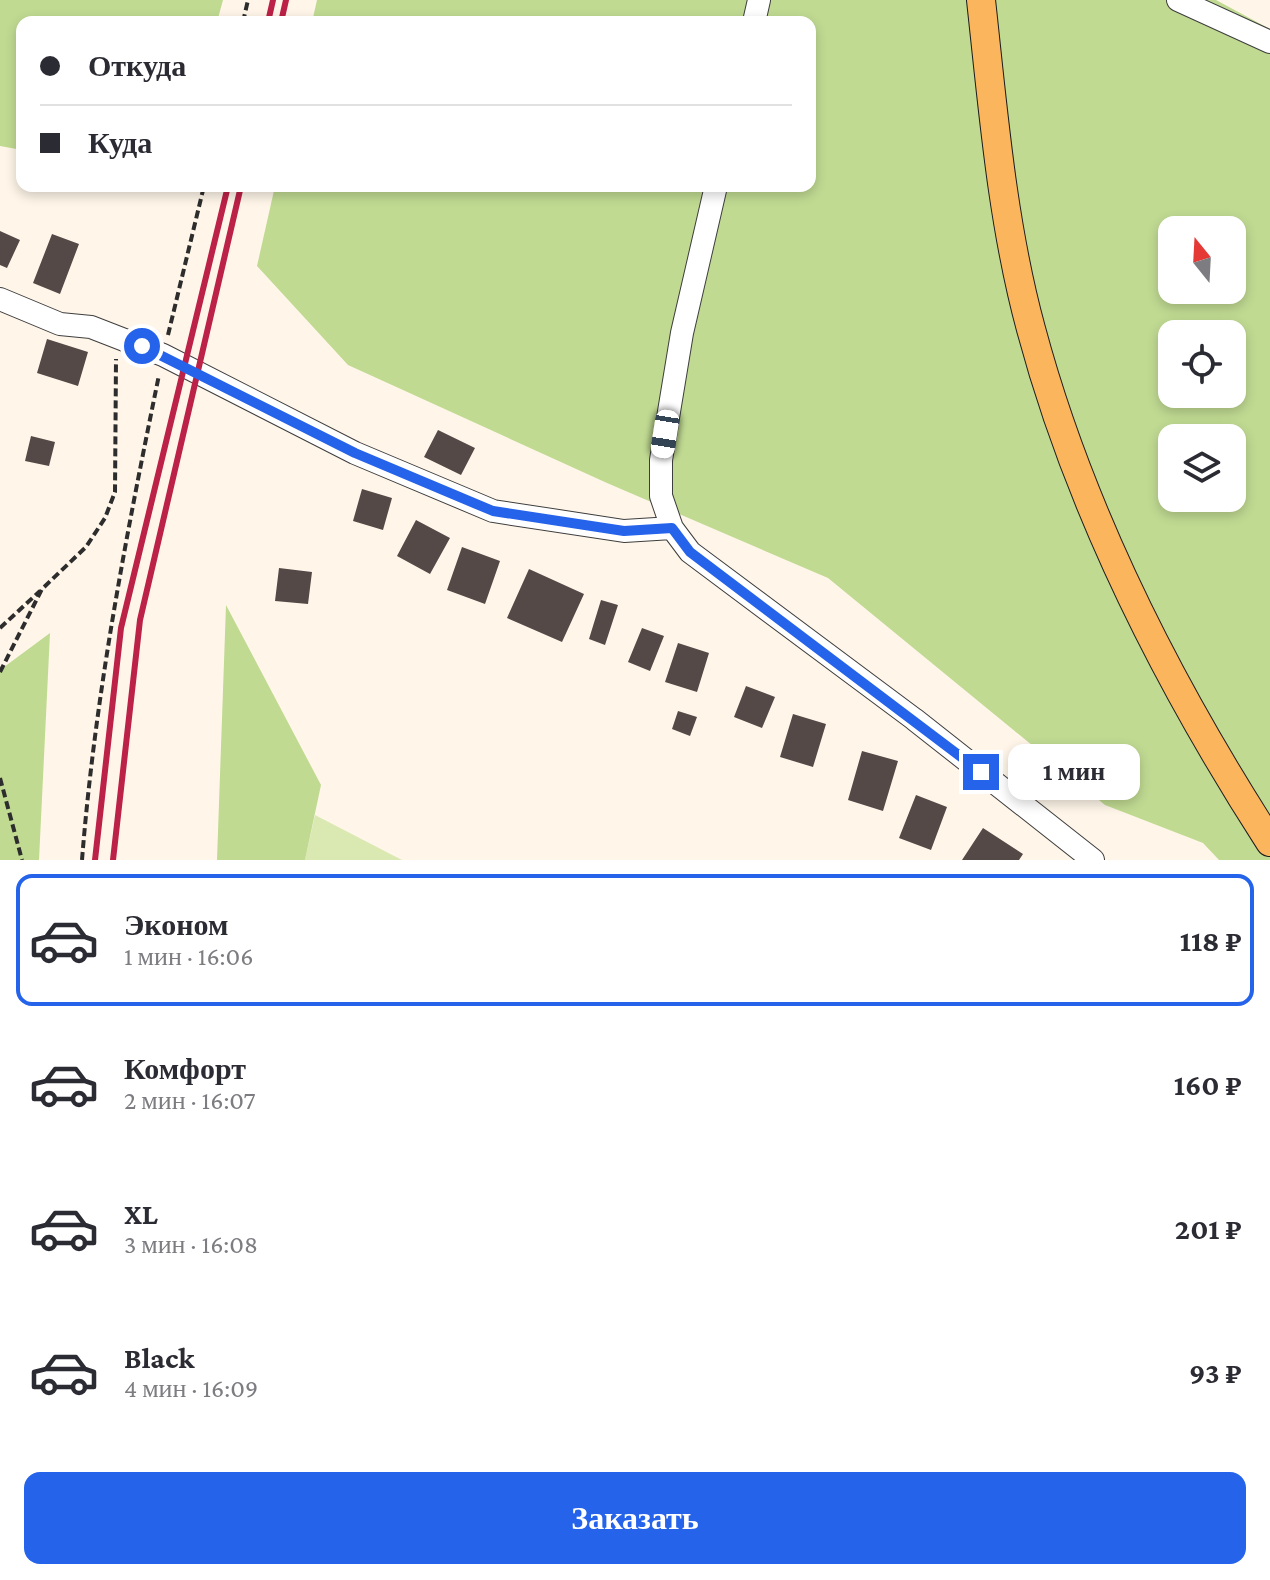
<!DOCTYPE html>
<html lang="ru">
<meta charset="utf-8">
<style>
body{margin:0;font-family:"Crimson Pro",serif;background:#f7f7f7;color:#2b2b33;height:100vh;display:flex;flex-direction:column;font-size:30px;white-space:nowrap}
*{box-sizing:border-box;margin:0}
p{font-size:26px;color:#7c7c81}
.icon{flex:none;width:44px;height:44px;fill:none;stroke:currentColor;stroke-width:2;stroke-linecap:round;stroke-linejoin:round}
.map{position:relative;height:860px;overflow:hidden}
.drawer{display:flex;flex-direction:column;background:#fff;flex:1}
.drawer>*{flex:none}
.hud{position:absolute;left:16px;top:16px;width:800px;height:176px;border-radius:16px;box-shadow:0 4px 12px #0003;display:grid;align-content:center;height:176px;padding:0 24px;background:#fff}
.needle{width:52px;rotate:342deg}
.buttons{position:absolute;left:1158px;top:216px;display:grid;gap:16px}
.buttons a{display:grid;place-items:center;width:88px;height:88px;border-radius:16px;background:#fff;box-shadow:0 4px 12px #0003;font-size:40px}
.end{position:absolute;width:36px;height:36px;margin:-18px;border:10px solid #2563eb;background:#fff;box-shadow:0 0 0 4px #fff}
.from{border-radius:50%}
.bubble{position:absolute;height:56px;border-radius:16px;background:#fff;box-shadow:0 4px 12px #0003;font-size:26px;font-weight:700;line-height:56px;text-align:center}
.car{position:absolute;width:24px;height:48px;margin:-24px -12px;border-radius:10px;box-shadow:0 0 6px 2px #0007;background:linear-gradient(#fff 24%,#345 0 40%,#fff 0 76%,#345 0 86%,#fff 0)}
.hud b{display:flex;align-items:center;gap:28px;height:76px;font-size:30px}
.hud b+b{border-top:2px solid #e1e1e2}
.hud i{width:20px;height:20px;background:#2b2b33}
ul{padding:14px 0 0;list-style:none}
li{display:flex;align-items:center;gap:24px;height:132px;margin:0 16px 12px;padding:0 8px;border:4px solid transparent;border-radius:16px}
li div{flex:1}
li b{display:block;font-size:30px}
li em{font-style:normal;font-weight:700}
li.on{border-color:#2563eb}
li>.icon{width:72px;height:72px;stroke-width:1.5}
.cta{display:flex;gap:16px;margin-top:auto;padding:16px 24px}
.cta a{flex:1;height:92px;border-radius:16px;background:#2563eb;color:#fff;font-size:32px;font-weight:700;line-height:92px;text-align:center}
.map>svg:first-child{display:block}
.green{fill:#dae9b2}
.forest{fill:#c0da92;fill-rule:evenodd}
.building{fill:#544947}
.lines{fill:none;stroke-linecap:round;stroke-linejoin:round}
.minor-casing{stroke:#3e3e3e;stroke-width:24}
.major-casing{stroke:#1c1c1c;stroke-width:30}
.path{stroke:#2d2d2d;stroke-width:4;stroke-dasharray:8 4;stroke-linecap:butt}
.minor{stroke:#fff;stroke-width:22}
.major{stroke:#fbb55c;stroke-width:28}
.rail{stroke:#bc2147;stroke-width:6}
.route{stroke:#2563eb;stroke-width:10}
</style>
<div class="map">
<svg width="1270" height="860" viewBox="0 0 1270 860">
<rect width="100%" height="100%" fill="#fff6e9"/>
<path class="green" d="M315 815 402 860H305Z"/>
<path class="forest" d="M0 0H223L217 22H22V150L0 146Z
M317 0H1216L1270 29V860H1219L1203 843 1105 805 828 578 607 483 348 365 257 266 275 186H810V22H312ZM1172 230H1232V290H1172ZM1172 334H1232V394H1172ZM1172 438H1232V498H1172Z
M226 605 321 785 305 860H217Z
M50 633 39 860H0V670Z"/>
<path class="building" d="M0 231 20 240 7 268 0 265Z
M52 234 79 244 60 294 33 283Z
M47 339 88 352 78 386 37 373Z
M438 430 475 448 461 475 424 457Z
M31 436 55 442 49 466 25 461Z
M362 489 392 498 383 530 353 521Z
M416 520 450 538 430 574 397 556Z
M462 547 500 561 485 604 447 590Z
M279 568 312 572 308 604 275 601Z
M529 569 584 594 562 642 507 618Z
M601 600 618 605 605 645 589 639Z
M642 628 664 636 650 671 628 662Z
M678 643 709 653 697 692 665 682Z
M746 686 775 697 762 728 734 717Z
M678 711 697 717 690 736 672 729Z
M793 714 826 724 813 767 780 757Z
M862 751 898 761 883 811 848 800Z
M916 795 947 807 931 850 899 838Z
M983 828 1023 854 1019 860H962Z"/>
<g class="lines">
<defs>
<path id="minor" d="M1178 0 1270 42
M754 22 759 0
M716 186 682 333 661 460V496L672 528 690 552 914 719 1093 860
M0 299 60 324 91 327 163 355 355 453 493 511 624 531 672 528"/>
<path id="major" d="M981 0C993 109 1002 223 1031 329 1080 512 1168 684 1270 842"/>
</defs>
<use href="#minor" class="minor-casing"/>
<use href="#major" class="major-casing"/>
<path class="path" d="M243 22 248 0
M168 335 204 186
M0 628 40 591
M0 672 42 589 86 547 105 518 115 492 116 359
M0 778 22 860
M82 860C95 696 126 536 159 375"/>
<use href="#minor" class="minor"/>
<use href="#major" class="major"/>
<path class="rail" d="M268 22 273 0
M281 22 286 0
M95 860 121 628 228 186
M113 860 140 620 241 186"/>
</g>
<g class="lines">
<path class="route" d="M142 346 355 453 493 511 624 531 672 528 690 552 981 772"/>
</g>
</svg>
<div class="buttons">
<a><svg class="needle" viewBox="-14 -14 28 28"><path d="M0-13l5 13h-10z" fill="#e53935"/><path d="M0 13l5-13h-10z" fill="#7c7c81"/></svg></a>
<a><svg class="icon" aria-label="locate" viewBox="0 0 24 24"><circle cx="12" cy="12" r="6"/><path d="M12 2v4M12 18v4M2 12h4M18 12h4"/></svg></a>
<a><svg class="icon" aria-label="layers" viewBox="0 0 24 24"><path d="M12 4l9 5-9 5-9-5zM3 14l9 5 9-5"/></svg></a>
</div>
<i class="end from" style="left:142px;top:346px"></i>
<i class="end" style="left:981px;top:772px"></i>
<div class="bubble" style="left:1008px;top:744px;width:132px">1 мин</div>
<i class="car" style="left:665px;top:434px;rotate:189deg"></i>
<div class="hud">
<b><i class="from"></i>Откуда</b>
<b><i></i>Куда</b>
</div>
</div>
<section class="drawer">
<ul>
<li class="on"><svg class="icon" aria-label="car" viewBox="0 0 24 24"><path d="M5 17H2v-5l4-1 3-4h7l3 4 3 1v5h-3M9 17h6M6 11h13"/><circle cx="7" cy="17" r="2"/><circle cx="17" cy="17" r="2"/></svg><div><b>Эконом</b><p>1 мин · 16:06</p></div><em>118 ₽</em></li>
<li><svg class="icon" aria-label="car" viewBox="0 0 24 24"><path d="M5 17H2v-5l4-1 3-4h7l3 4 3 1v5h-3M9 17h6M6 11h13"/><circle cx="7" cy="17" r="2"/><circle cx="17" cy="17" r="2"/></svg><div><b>Комфорт</b><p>2 мин · 16:07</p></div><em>160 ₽</em></li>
<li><svg class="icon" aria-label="car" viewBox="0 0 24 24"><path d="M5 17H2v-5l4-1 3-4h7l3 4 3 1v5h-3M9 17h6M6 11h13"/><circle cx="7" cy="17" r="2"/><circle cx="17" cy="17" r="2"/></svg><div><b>XL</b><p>3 мин · 16:08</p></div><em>201 ₽</em></li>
<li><svg class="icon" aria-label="car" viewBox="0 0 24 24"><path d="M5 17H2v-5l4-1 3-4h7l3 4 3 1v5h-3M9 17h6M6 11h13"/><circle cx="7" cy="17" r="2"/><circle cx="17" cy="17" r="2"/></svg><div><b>Black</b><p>4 мин · 16:09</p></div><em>93 ₽</em></li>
</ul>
<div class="cta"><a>Заказать</a></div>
</section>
